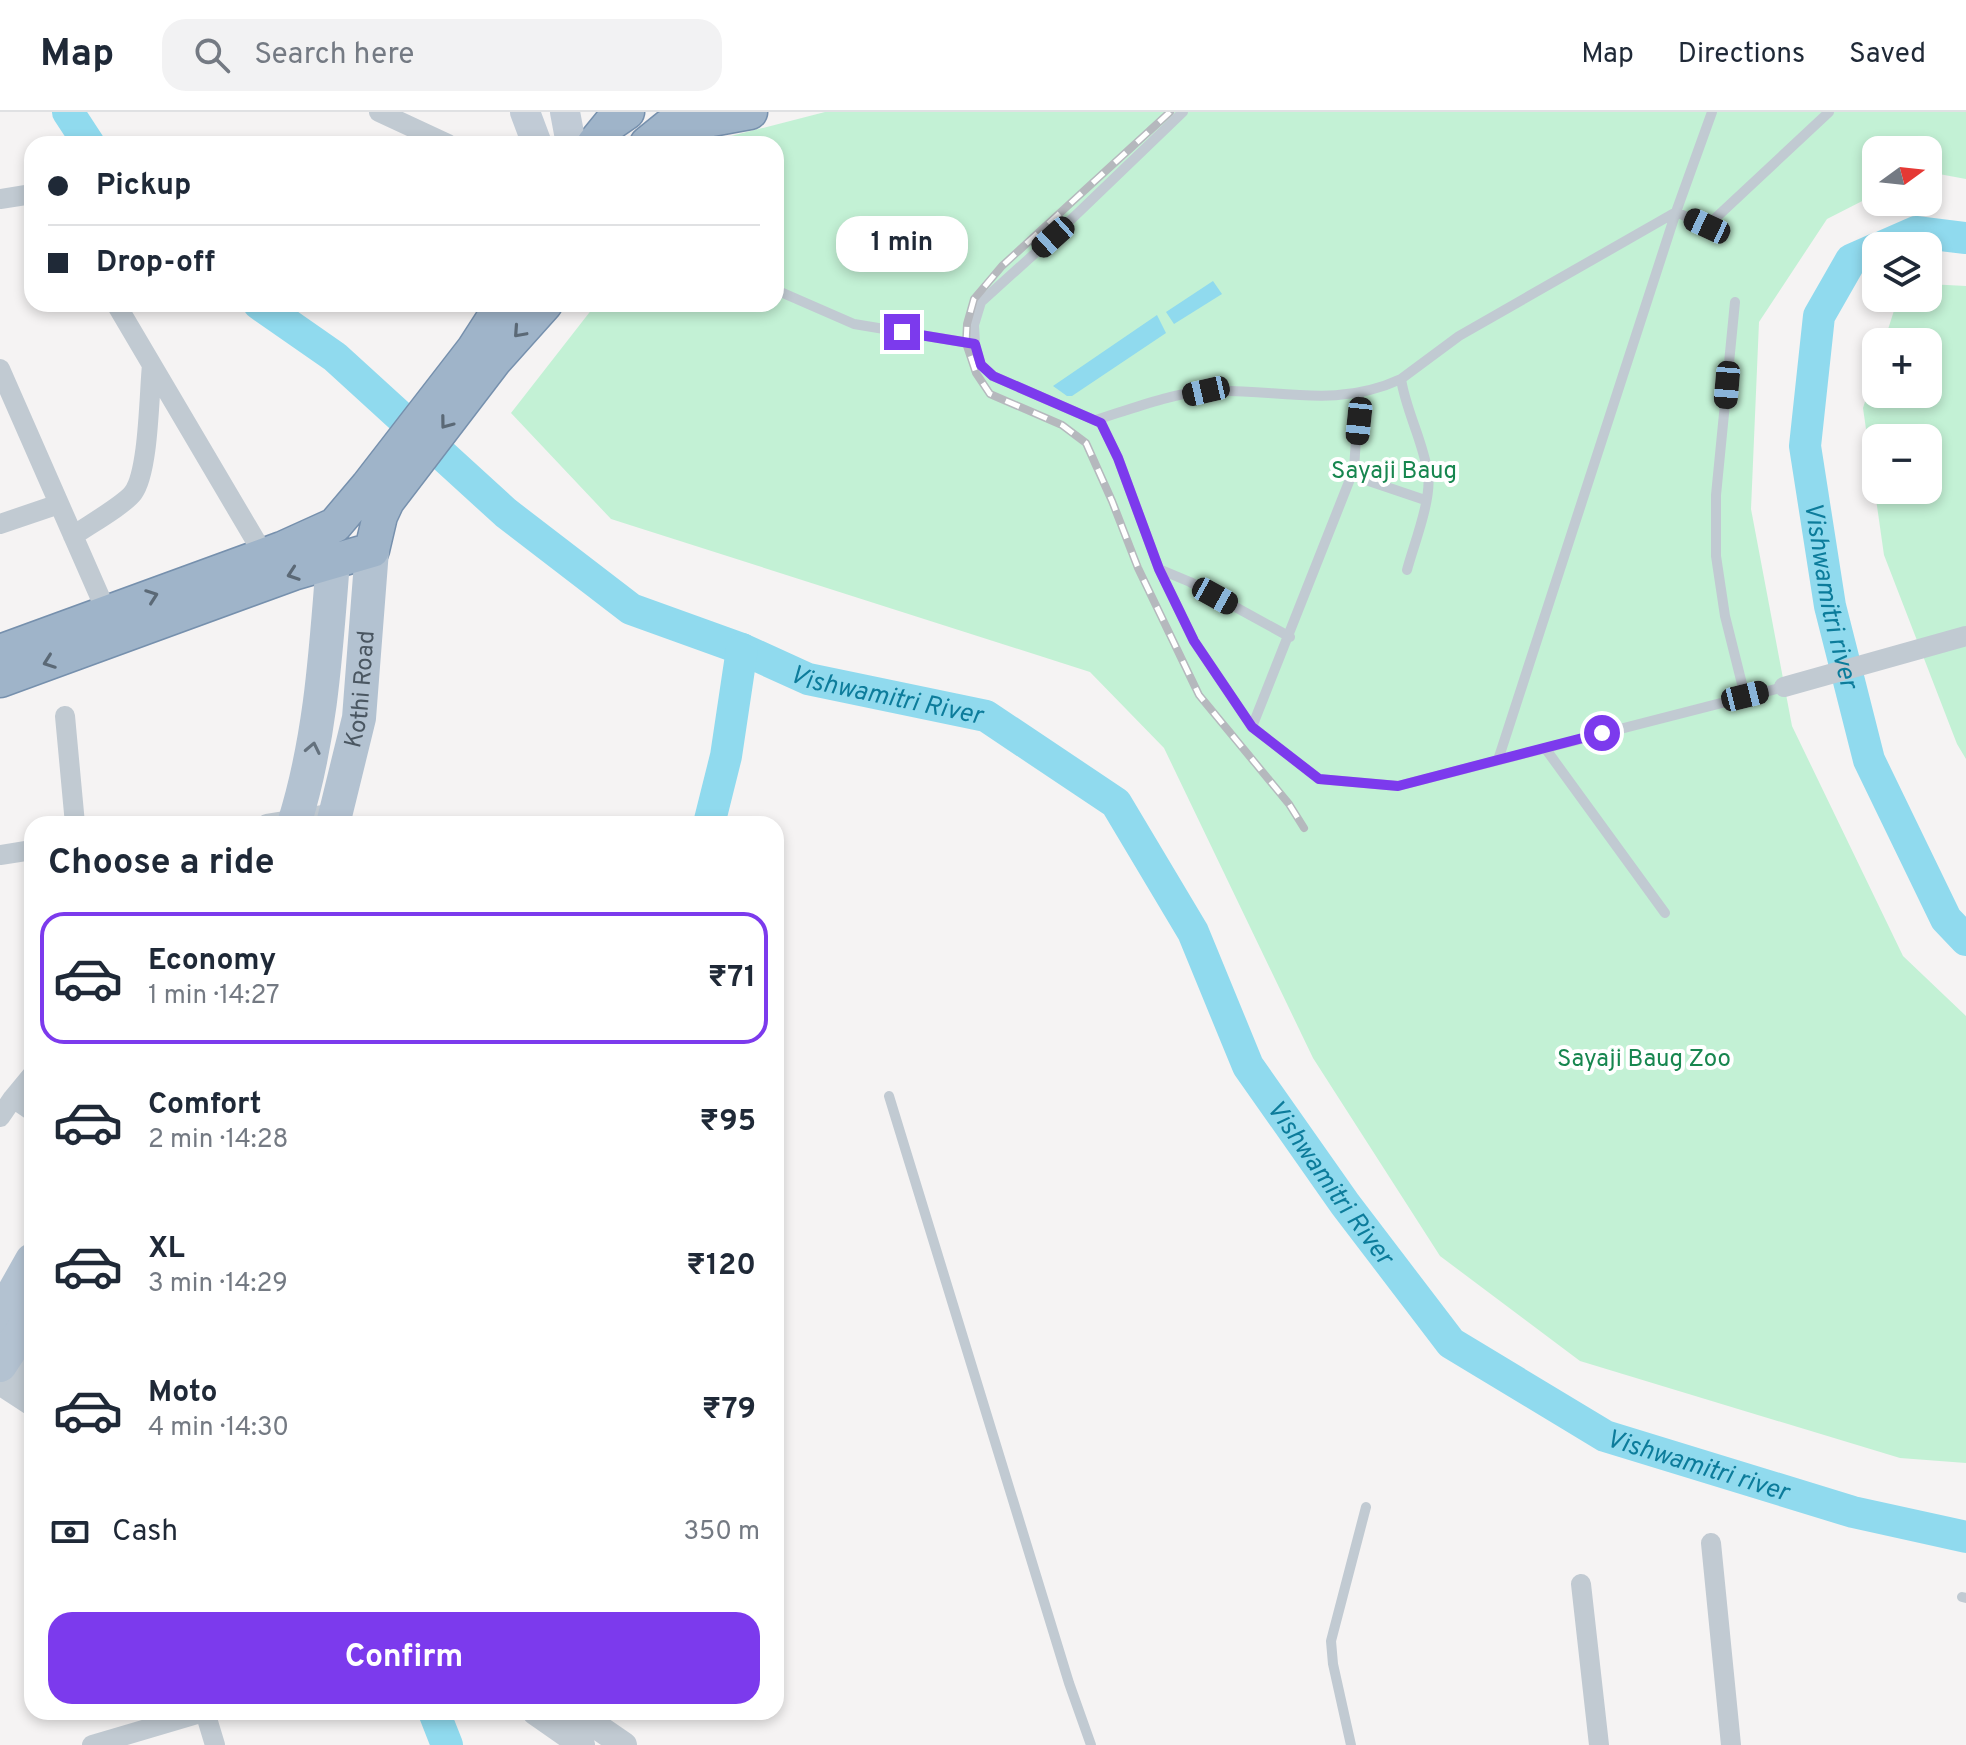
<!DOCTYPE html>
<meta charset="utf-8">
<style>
body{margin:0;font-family:Overpass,sans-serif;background:#f2f2f3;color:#1f2937;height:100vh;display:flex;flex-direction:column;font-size:30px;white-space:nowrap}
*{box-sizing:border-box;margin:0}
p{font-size:26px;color:#747a83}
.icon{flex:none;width:44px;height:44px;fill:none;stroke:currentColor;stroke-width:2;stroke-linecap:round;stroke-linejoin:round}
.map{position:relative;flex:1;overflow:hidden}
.details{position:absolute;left:24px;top:704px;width:760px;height:904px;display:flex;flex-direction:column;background:#fff;border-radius:24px;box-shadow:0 4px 12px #0003}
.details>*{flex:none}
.hud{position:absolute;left:24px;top:24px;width:760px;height:176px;border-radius:24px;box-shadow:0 4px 12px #0003;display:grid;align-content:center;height:176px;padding:0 24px;background:#fff}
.needle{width:52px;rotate:75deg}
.controls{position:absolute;left:1862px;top:24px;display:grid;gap:16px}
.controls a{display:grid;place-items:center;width:80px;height:80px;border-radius:16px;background:#fff;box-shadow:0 4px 12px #0003;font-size:40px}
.end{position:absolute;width:36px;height:36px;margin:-18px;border:10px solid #7c3aed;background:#fff;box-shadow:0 0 0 4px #fff}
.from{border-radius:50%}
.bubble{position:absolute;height:56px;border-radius:24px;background:#fff;box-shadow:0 4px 12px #0003;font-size:26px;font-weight:700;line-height:56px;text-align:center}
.car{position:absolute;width:24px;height:48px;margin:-24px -12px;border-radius:10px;box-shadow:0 0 6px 2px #0007;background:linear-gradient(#222 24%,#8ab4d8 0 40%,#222 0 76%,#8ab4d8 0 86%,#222 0)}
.hud b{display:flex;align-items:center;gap:28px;height:76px;font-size:30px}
.hud b+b{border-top:2px solid #e0e1e3}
.hud i{width:20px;height:20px;background:#1f2937}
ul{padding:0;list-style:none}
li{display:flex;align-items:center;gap:24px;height:132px;margin:0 16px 12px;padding:0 8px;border:4px solid transparent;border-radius:24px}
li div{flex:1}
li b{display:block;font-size:30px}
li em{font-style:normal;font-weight:700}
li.current{border-color:#7c3aed}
li>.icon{width:72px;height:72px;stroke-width:1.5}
h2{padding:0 24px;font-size:36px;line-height:96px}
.pay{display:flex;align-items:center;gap:20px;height:88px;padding:0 24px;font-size:30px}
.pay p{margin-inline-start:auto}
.primary-button{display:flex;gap:16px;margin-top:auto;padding:16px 24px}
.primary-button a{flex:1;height:92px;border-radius:24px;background:#7c3aed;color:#fff;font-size:32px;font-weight:700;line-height:92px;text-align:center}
header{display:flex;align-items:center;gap:48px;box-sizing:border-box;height:112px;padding:0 40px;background:#fff;border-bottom:2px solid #e0e1e3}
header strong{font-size:38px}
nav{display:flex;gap:44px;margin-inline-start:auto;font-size:28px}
.search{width:560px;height:72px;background:#f2f2f3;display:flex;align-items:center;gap:20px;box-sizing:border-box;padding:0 28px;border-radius:24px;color:#747a83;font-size:30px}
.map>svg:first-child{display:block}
.green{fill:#c3f1d5;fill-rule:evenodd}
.water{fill:#90daee}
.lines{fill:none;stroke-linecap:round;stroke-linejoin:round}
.river{stroke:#90daee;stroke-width:32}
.trunk-casing{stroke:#7690ad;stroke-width:37}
.service{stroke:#c1cad2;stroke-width:10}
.minor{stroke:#c1cad2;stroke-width:20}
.tertiary{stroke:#c1cad2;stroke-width:26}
.secondary{stroke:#c1cbd6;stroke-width:30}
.primary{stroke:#b3c2d1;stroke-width:34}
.trunk{stroke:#9fb4c9;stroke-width:34}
.rail-casing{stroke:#b5b8bd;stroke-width:8}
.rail{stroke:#fff;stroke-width:5;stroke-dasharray:15;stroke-linecap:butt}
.oneway{stroke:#5b6976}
.oneway2{stroke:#64717d}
.route{stroke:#7c3aed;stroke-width:10}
.labels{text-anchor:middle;stroke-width:8;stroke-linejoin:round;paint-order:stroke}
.park-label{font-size:24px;fill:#17864f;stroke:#fff}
.street-label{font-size:24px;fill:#4a5661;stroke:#fff}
.water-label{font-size:26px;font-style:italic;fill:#0c7c9b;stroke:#fff}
</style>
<header>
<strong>Map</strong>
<div class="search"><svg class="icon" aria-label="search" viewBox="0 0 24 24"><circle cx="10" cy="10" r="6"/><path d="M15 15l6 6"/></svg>Search here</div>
<nav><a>Map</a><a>Directions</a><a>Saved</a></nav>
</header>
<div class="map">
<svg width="1966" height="1633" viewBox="0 0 1966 1633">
<rect width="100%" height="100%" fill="#f5f3f3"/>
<path class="green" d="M825 0H1966V67L1928 60V38H1876V82L1827 107 1759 210 1751 397 1792 614 1903 844 1966 904V1351L1900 1346 1580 1249 1440 1144 1313 946 1164 636 1090 560 611 407 511 301 596 192H776V32H700Z
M1928 172 1966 174V647L1957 632 1884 443 1863 296 1876 255V282H1928V230H1884L1898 186H1928ZM1876 326H1928V378H1876Z"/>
<path class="water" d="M1213 169 1222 182 1174 212 1166 200Z
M1157 203 1166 221 1072 284H1067L1053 274Z"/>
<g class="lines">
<g class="river">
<path d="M68 0 89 32"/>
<path d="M1884 134 1916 120 1966 126"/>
<path id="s1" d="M1876 137 1851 148 1819 204 1805 334 1830 494 1869 648 1946 807 1966 828"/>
<path id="s2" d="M259 192 335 245 506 401 631 497 742 537 808 567 986 604 1116 691 1193 820 1248 954 1345 1092 1451 1231 1605 1324 1853 1400 1966 1425"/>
<path d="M709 712 726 644 742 537"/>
<path d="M434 1600 447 1633"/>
</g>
<defs>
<path id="trunk" d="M594 32 611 11 627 0
M647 32 668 15 750 0
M0 540 282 437 335 413 368 374 474 237 503 192
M0 568 293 461 372 438 380 404 387 389 494 249 545 192"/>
</defs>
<use href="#trunk" class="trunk-casing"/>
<path class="service" d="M776 178 854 212 975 232 981 253 993 264 1101 311 1118 346 1159 457 1194 529 1252 615 1319 667 1398 674 1784 575
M1735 190 1716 383V444L1725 504 1745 584
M975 232 974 213 981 190 1053 125 1183 0
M1096 308C1128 298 1175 280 1208 279 1277 276 1334 298 1401 267
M1351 363 1425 388
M1159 457 1190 470 1290 525
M1407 458C1414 432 1432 387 1428 362 1423 329 1406 299 1401 267L1459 224 1676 100 1707 114 1829 0
M1252 615 1354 357 1359 281
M1545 636 1665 801
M1498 648 1676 100 1712 0
M889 984 1069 1571 1091 1633
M1962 1485 1966 1486
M1351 1633 1333 1552 1331 1529 1366 1395"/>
<path class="minor" d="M379 0 448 32
M0 87 32 82
M116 192 264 443
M0 257 107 501
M0 412 59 392
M73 424C87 414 124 393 133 381 149 360 149 281 152 253
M1784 575 1966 524
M65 604 75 712
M267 712 336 701
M0 743 32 738
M13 986 32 963
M0 1005 13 986 32 999
M1711 1431 1731 1633
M1581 1472 1599 1633
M205 1600 215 1633
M92 1633 204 1600"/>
<path class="tertiary" d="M0 1245 32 1264
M0 1270 32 1291
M535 1600 582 1633
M576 1600 624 1633"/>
<path class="secondary" d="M525 0 537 32
M565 0 571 32"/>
<g class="primary">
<path d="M294 712C321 626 326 538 333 449"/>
<path id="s3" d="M333 712 359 606 372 438"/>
<path d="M0 1205 32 1148"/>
<path d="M0 1253 32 1204"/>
</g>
<use href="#trunk" class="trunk"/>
<defs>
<path id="rail" d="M1170 0 1002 154 974 187 967 212 966 231 976 261 990 282 1062 313 1086 331 1112 389 1138 456 1199 583 1289 692 1304 716"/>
</defs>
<use href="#rail" class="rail-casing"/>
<use href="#rail" class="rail"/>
</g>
<defs><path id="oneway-chevron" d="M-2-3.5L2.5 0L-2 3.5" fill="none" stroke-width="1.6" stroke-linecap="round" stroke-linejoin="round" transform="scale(2)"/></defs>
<g class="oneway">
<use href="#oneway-chevron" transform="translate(519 220) rotate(132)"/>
<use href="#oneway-chevron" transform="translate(446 311) rotate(127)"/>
<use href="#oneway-chevron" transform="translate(293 462) rotate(161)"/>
<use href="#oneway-chevron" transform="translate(152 484) rotate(-20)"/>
<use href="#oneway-chevron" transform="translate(49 550) rotate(160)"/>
</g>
<use class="oneway2" href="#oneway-chevron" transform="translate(313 636) rotate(-78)"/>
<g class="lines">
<path class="route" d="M902 220 975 232 981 253 993 264 1101 311 1118 346 1159 457 1194 529 1252 615 1319 667 1398 674 1602 621"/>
</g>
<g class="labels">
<g class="park-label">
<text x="1394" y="366">Sayaji Baug</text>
<text x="1644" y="954">Sayaji Baug Zoo</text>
</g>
<g class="street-label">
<text dy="8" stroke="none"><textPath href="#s3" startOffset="138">Kothi Road</textPath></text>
</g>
<g class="water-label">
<text dy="9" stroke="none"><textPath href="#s1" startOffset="374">Vishwamitri river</textPath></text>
<text dy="9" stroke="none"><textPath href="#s2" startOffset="752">Vishwamitri River</textPath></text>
<text dy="9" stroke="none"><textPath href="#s2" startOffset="1448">Vishwamitri River</textPath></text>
<text dy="9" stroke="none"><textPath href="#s2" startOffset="1926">Vishwamitri river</textPath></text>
</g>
</g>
</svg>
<div class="controls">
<a><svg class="needle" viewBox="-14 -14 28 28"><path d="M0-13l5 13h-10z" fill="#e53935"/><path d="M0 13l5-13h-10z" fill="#747a83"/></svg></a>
<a><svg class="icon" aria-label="layers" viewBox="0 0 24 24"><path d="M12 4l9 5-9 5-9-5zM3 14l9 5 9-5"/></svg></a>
<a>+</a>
<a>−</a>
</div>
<i class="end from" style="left:1602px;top:621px"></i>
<i class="end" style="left:902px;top:220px"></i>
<div class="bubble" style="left:836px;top:104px;width:132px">1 min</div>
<i class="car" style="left:1707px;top:114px;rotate:295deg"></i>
<i class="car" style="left:1053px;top:125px;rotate:228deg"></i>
<i class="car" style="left:1727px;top:273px;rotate:185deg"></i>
<i class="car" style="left:1206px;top:279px;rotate:257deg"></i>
<i class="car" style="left:1359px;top:309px;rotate:186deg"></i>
<i class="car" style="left:1215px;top:484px;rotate:119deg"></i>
<i class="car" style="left:1745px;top:584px;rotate:76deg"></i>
<div class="hud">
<b><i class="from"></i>Pickup</b>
<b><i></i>Drop-off</b>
</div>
<section class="details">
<h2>Choose a ride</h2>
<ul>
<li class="current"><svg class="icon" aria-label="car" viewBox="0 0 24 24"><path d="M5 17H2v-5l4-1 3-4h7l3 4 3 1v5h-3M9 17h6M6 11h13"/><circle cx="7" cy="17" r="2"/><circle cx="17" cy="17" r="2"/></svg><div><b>Economy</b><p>1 min · 14:27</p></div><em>₹71</em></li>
<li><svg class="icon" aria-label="car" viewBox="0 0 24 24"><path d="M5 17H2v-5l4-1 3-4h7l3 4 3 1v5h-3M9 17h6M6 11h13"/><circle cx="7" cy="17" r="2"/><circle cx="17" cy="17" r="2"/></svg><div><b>Comfort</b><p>2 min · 14:28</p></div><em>₹95</em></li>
<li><svg class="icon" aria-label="car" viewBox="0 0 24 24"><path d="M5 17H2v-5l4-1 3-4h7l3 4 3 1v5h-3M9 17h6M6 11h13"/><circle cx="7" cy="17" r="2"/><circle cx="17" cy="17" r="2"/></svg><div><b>XL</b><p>3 min · 14:29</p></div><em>₹120</em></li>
<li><svg class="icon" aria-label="car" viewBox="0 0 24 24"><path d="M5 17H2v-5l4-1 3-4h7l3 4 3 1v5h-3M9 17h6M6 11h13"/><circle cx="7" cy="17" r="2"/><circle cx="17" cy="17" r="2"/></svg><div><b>Moto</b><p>4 min · 14:30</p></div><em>₹79</em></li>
</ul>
<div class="pay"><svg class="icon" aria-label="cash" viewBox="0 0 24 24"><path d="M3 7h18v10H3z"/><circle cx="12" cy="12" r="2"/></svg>Cash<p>350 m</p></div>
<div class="primary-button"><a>Confirm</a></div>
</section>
</div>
